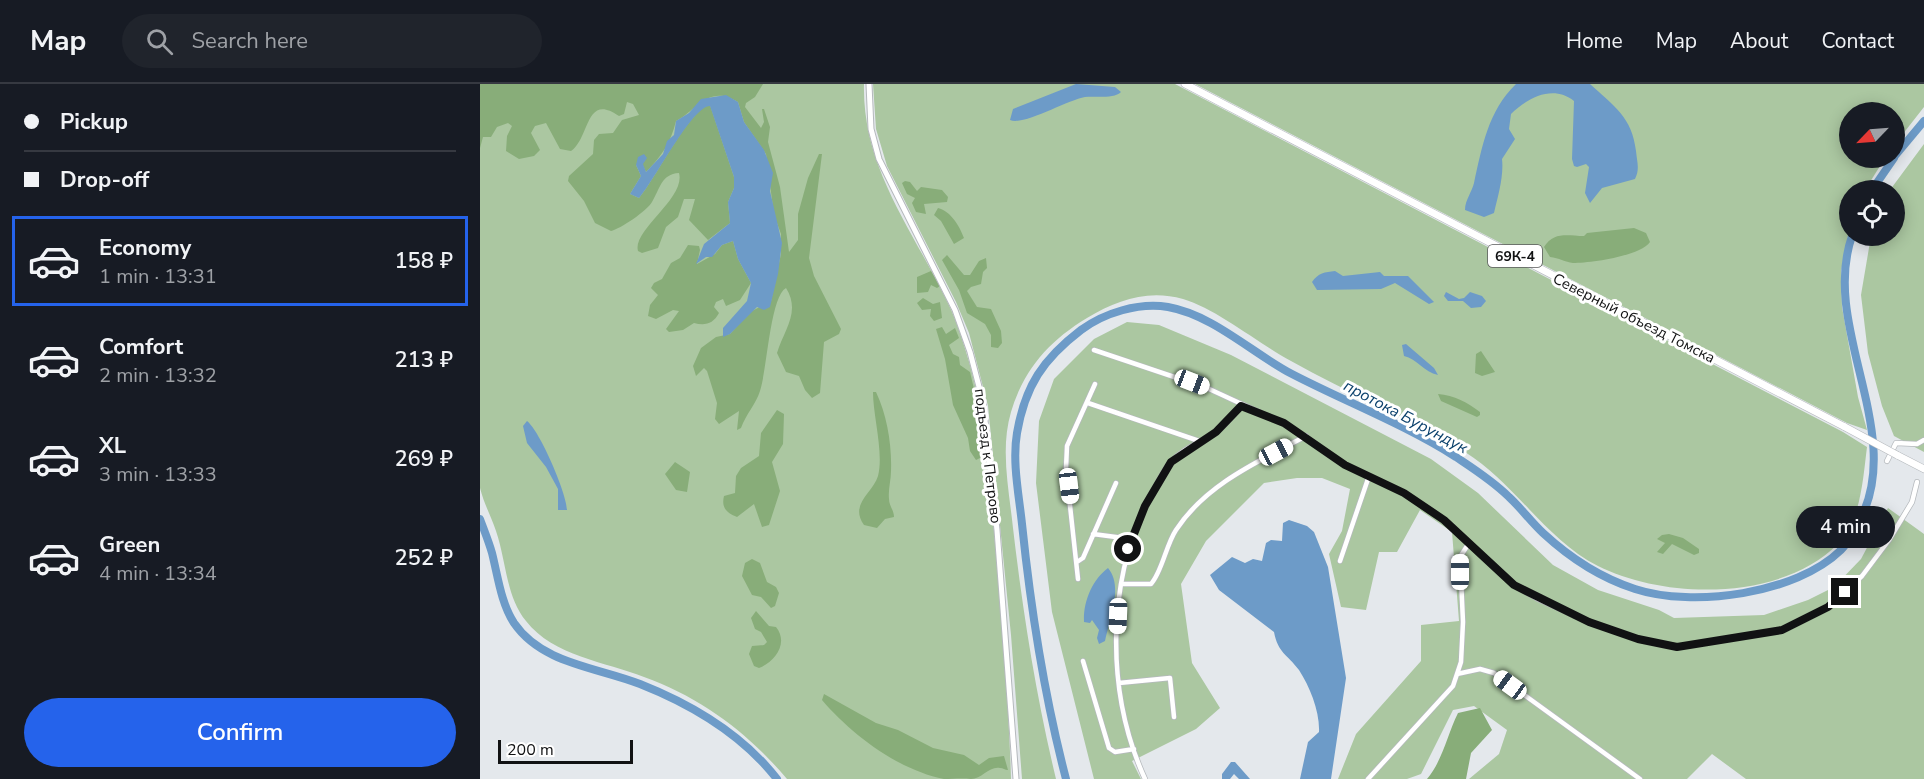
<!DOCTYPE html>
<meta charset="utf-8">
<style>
body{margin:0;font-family:"Nunito Sans",sans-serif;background:#20242c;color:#f1f3f6;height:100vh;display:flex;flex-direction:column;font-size:22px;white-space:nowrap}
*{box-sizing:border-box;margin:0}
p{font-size:20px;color:#9ea1a6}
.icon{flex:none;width:33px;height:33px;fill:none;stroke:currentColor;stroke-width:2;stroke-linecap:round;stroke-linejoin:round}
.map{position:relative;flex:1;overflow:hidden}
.side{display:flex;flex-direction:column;background:#171b24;width:480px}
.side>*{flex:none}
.hud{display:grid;align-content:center;height:132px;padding:0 24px;background:#171b24}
.needle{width:39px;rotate:245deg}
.controls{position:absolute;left:1359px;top:18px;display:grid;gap:12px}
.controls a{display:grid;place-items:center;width:66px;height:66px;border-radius:50%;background:#171b24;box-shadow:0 3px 15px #0003;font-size:30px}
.scale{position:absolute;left:18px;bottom:15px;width:135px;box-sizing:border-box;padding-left:6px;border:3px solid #111213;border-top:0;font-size:16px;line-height:21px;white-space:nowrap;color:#111213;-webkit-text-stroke:4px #fff;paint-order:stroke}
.end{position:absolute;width:27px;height:27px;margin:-14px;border:8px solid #111213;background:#fff;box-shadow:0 0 0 3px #fff}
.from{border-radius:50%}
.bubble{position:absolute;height:42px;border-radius:21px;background:#171b24;box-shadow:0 3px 15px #0003;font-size:20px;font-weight:600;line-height:42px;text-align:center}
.car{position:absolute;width:18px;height:36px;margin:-18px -9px;border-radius:8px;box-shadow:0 0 4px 2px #0007;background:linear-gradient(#fff 24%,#345 0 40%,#fff 0 76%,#345 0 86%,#fff 0)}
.hud b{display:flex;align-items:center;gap:21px;height:57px;font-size:22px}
.hud b+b{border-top:2px solid #363941}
.hud i{width:15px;height:15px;background:#f1f3f6}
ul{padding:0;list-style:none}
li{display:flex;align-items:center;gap:18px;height:90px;margin:0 12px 9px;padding:0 12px;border:3px solid transparent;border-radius:0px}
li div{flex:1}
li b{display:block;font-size:22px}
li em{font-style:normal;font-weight:600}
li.on{border-color:#2563eb}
li>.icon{width:54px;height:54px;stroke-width:1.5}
.button{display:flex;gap:12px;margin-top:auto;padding:12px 24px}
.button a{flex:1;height:69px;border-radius:36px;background:#2563eb;color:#fff;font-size:24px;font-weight:600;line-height:69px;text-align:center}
header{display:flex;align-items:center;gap:36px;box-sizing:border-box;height:84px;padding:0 30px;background:#171b24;border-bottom:2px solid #363941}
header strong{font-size:28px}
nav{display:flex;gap:33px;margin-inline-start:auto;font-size:21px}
.search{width:420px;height:54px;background:#20242c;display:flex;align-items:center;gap:15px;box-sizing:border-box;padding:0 21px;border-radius:33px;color:#9ea1a6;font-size:22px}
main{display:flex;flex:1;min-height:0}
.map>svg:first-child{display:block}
.green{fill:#abc7a1}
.forest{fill:#88ad79}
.water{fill:#6d9bc8}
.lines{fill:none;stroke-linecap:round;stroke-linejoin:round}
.river{stroke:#6d9bc8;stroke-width:8}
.minor-casing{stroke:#b5b9bd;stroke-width:6}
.tertiary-casing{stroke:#b5b9bd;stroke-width:7}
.primary-casing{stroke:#b5b9bd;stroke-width:8}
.minor{stroke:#fff;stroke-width:4.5}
.tertiary{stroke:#fff;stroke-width:5}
.primary{stroke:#fff;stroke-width:7}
.primary-bridge-casing{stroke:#b5b9bd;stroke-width:8;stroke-linecap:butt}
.primary-bridge{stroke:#fff;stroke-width:7}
.route{stroke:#111213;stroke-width:8}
.labels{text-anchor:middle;stroke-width:6;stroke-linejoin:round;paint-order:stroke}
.shield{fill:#fff;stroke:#58595a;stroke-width:1.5}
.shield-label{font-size:14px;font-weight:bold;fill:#111213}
.street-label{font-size:15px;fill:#111213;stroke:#fff}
.water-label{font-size:16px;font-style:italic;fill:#0b416c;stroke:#fff}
</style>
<header>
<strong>Map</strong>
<div class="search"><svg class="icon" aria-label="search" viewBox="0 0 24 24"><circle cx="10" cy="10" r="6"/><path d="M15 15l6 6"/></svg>Search here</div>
<nav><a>Home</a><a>Map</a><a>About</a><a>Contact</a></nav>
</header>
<main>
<section class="side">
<div class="hud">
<b><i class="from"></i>Pickup</b>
<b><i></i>Drop-off</b>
</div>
<ul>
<li class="on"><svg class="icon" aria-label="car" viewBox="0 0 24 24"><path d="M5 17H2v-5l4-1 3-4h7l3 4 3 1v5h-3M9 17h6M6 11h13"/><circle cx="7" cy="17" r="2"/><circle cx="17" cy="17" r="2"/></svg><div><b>Economy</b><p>1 min · 13:31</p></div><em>158 ₽</em></li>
<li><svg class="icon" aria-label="car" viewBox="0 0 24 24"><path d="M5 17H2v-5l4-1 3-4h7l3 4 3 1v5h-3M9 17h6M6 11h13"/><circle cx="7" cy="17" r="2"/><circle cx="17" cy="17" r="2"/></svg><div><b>Comfort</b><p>2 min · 13:32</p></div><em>213 ₽</em></li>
<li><svg class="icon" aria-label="car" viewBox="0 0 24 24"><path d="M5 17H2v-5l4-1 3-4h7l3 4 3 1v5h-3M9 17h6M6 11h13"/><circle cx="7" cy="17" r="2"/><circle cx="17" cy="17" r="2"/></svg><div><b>XL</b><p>3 min · 13:33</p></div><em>269 ₽</em></li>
<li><svg class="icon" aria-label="car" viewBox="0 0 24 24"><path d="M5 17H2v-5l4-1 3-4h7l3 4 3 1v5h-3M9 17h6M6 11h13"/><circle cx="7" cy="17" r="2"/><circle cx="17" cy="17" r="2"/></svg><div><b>Green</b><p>4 min · 13:34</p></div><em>252 ₽</em></li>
</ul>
<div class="button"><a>Confirm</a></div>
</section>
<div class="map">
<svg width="1444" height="695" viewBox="0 0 1444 695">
<rect width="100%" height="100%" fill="#e4e8ec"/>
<path class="green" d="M0 0H384C382 80 429 141 463 209 475 231 483 257 490 281 508 346 511 415 517 483 523 553 529 624 531 695H307C268 649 222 614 164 593 126 578 73 572 46 537 26 513 26 476 16 447 11 432 4 420 0 404Z
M393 0H695L1363 348 1387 363C1383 394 1381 437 1358 460 1301 517 1186 516 1118 482 1065 455 1035 399 985 368 930 334 868 309 811 277 779 260 737 225 703 215 668 205 637 216 607 234 569 257 544 285 531 328 520 365 529 406 533 444 543 529 556 612 576 695H542L531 551 508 322 489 249 476 218 407 82 396 45Z
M715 0H1444V23L1415 60 1414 28H1370V74H1405L1385 106H1370L1369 147 1361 187 1362 223 1378 313 1387 346 1367 339Z
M1444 60V368L1414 352 1402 322 1388 269 1381 211 1391 152H1414V106H1410Z
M647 238 679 241 751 271 951 375 998 409 1073 481 1118 506 1179 526 1194 534 1284 531 1328 516 1354 503 1381 475 1408 424 1444 450V695H1266L1232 670 1207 695H989L1019 670 1027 646 994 622 973 626 941 690 927 695H858L876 650 941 577V541L979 537 972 448 940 426 917 468H899L886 526 861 523 849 470 862 447 870 405 842 394H817L784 399 726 457 701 500 712 579 740 624 716 645 652 677 661 695H614L572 528 556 399 559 337 574 295 614 255Z"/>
<path class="forest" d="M0 0H283L275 13 266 19 265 23 281 44 284 38 282 25H284L290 43 288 58 300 103 309 168 318 156V130L328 94 339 70H342L329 174 334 192 361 245 359 250 344 258 340 309 332 314 325 306 319 292 306 288 297 269C304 246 321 228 306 204 290 213 287 287 280 307 276 320 266 330 261 344L257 346 259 327 239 340 235 335 237 319 227 287 224 284 216 292 213 282 221 264 236 253 250 250 270 228 291 217 301 170V150L294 131 286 70 264 38 258 18C229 0 218 25 196 37 191 58 182 72 166 88L162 80 156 81 161 92 150 110 159 114C175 96 211 22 230 21L254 93V104L248 118 250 139 228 156 209 136 215 115H204L198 133 186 143 178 164 162 169 158 167C152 146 206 114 199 89 181 90 180 105 172 118 167 127 140 145 131 147L115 139 104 117 88 97 89 92 113 70 114 56 119 50 133 49 142 36 159 31 153 20 147 18 144 30 139 32C105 8 110 54 91 67L80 65 66 39 55 42 51 49 60 66 54 72 39 75 26 67 27 52 32 42 28 39 17 43 11 53H3L0 64Z
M425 97 430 98 437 107 441 103 462 106 468 113 467 118 444 120 446 130 436 128 432 119 435 114 427 110 422 99Z
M458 124C471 127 480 143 484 154L474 160 461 137 454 131Z
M1154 144 1166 149 1170 158C1160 172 1111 179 1093 179 1085 178 1079 174 1070 173L1064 163C1074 147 1088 152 1104 152L1107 149Z
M253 157 258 175 271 199 260 216 246 222 243 215 236 218 234 223 239 229C233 240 225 242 214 239L203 246 189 248 186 245 199 227 193 226 176 235 168 232 170 221 178 211 171 204 174 199 182 195 191 179 200 174 208 161 219 162 220 166 217 180 235 170 242 161Z
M467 171 484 191H490L499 177 506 174 507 184 503 188 501 200 491 203 487 207 497 223 511 225 521 247 522 259 518 264 511 263V251L505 240 487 229 479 206 462 176Z
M451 187 460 202 457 204 451 201 448 208 437 209V193Z
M443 214 453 220 460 218 462 234 454 237 450 232 451 225 442 226 437 219Z
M462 243 466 250 475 244 479 254 469 261 473 270 479 273 480 281 490 288 504 348 499 359 500 374 496 376 490 367 488 354 473 321 465 275 456 245Z
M1001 267 1015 288 1002 292 995 289 996 270Z
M393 308H396C407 331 412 361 411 387 411 396 408 406 409 415 409 422 414 426 414 433L405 435 397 444 384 441C369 420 393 409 398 392 404 369 393 332 393 308Z
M958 310C974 311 988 319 1000 328V331L997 333 961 317Z
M297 326 304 330 303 360 292 378 300 407 289 441 282 443 274 420 257 433C247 429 241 424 244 412L255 409 256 392 261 384 279 372 281 349Z
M195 378 210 388 207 408 196 406 185 390Z
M1189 450 1203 454 1219 465V469L1214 471 1192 460 1183 470 1177 468 1185 459 1177 455 1182 451Z
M272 475 280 479 287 498 296 503 299 509 295 522 291 524 281 513 272 511 262 492 265 479Z
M276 527 289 542 296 543C309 559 295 578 279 584L274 582 269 570 272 562 284 561 287 558 281 548 275 545 271 534Z
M344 610 396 639 418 646 453 664 484 671 499 681 509 674 524 672 528 686C525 686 523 684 520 684 509 682 502 695 491 695 482 694 472 695 464 695 418 686 371 650 342 616Z
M1000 624 1012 646 991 669 986 695H947C963 676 967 651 978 629Z"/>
<path class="water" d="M596 0 635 3 641 8C634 15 616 12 605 13 587 16 544 42 530 36L533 25Z
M1036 0H1110C1134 22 1152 33 1156 67 1157 78 1160 85 1155 95L1122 104 1110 119 1105 109 1109 83 1106 80 1097 83 1094 82 1092 75 1094 17C1073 0 1047 14 1031 30L1029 45 1035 55 1022 75C1024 92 1018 112 1014 129L1004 133 985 126C985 116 992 108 994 99 1002 63 1008 27 1036 0Z
M246 11 258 18 264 38 284 66 293 89 290 107 302 159 298 190 290 223 284 226 277 223 250 250 243 253V244L267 217 271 199 258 175 253 157 242 161 232 173H226L216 180 224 160 250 139 248 118 254 104V93L230 22C212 22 175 96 159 114L150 110 161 92 156 81 158 73 164 70 167 74 163 80 166 88 183 70 187 57 194 51 196 37 209 29 221 15Z
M855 187 863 192 900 188 904 192H928L954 218 949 220 915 199 901 205 837 206 832 198C838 189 845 188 855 187Z
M966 208 979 215 984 214 990 208 1002 212 1006 217 1001 223 991 224 983 217H968L964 212Z
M926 260 954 284 958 291C944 288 937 275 924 272L922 261Z
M47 337C60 347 87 410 87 426H78V405L66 383 47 359 43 342Z
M809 436 827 442 834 448 848 483 866 594 851 695H820L828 658 839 648C840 628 830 603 819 586 807 570 798 569 794 548L739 506 730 491 752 473 765 479 773 475 782 477 786 459 791 456 802 457 803 439Z
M628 484C644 503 629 537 625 557L619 560 617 554 619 546 612 536 610 539 604 538C603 518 612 496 628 484Z
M751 678H755L770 695H759L754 690 750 695H742V690Z"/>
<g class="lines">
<path class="river" d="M1414 73 1444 37
M1392 106 1414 74
M0 435C4 446 9 458 12 469 18 493 21 519 34 539 62 580 117 583 160 600 213 621 262 650 297 695
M586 695C564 611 551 527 542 440 539 411 532 378 537 349 545 302 563 275 601 246 624 229 659 218 688 223 733 231 772 269 812 290 866 318 924 340 976 373 994 385 1013 397 1029 413 1041 424 1051 438 1063 449 1090 474 1121 494 1155 505 1213 524 1316 510 1361 466 1368 459 1374 447 1379 438 1427 349 1340 244 1372 152"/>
<defs>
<path id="minor" d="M614 266 727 304 803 339 865 381 924 409 965 436 1034 501 1058 515 1109 538 1158 555 1197 563 1302 546 1348 523 1382 492 1409 456 1432 418 1437 398
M608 319 719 357
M1407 377 1416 359 1437 360 1444 356
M613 450 651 455
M860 477 889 392
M597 478 603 474 636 399
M598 495 586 385 587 362 615 300
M642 500H671C682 488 686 461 696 446 726 400 779 377 826 352
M603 577 629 664 635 668 654 665
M977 590 1000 585 1014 589 1160 695
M639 599 690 594 694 633
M665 695C625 607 626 494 672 409 678 399 683 386 691 378 703 364 722 358 736 348 746 341 753 331 761 322
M888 695 973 602 981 578 983 538 980 473 989 459"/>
<path id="tertiary" d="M389 0 391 45 399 75 475 226 490 268 503 318 517 446 536 695"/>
<path id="primary" d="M705 0 1365 343
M1417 371 1444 385"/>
</defs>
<use href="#minor" class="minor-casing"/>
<use href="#tertiary" class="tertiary-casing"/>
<use href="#primary" class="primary-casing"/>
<use href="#minor" class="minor"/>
<use href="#tertiary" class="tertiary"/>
<use href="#primary" class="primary"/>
<defs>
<path id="primary-bridge" d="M1365 343 1417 371"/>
</defs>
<use href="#primary-bridge" class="primary-bridge-casing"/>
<use href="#primary-bridge" class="primary-bridge"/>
</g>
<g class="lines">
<path class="route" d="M648 465 665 422 691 378 736 348 761 322 804 339 865 381 924 409 964 436 1034 501 1109 538 1158 555 1197 563 1302 546 1348 523 1365 508"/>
</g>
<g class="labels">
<rect class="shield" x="1008" y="161" width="54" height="22" rx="4.5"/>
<g class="shield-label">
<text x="1035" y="177">69К-4</text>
</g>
<g class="street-label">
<text transform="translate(1154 234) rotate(27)" y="5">Северный объезд Томска</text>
<text transform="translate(508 372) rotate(83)" y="5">подъезд к Петрово</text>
</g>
<g class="water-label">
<text transform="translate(926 332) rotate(28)" y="6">протока Бурундук</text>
</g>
</g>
</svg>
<div class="controls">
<a><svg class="needle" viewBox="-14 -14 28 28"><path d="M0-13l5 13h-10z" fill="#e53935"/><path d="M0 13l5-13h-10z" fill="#9ea1a6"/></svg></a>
<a><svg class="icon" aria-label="locate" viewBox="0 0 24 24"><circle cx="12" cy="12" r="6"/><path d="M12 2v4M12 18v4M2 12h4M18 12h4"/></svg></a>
</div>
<div class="scale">200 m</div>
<i class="end from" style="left:648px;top:465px"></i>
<i class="end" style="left:1365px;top:508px"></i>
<div class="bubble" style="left:1316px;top:422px;width:99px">4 min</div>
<i class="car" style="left:712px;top:298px;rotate:111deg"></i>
<i class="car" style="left:796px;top:368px;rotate:62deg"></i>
<i class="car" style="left:589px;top:402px;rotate:173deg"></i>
<i class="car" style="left:980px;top:488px;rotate:0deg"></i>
<i class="car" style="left:638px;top:532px;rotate:182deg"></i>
<i class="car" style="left:1030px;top:601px;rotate:306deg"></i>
</div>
</main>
